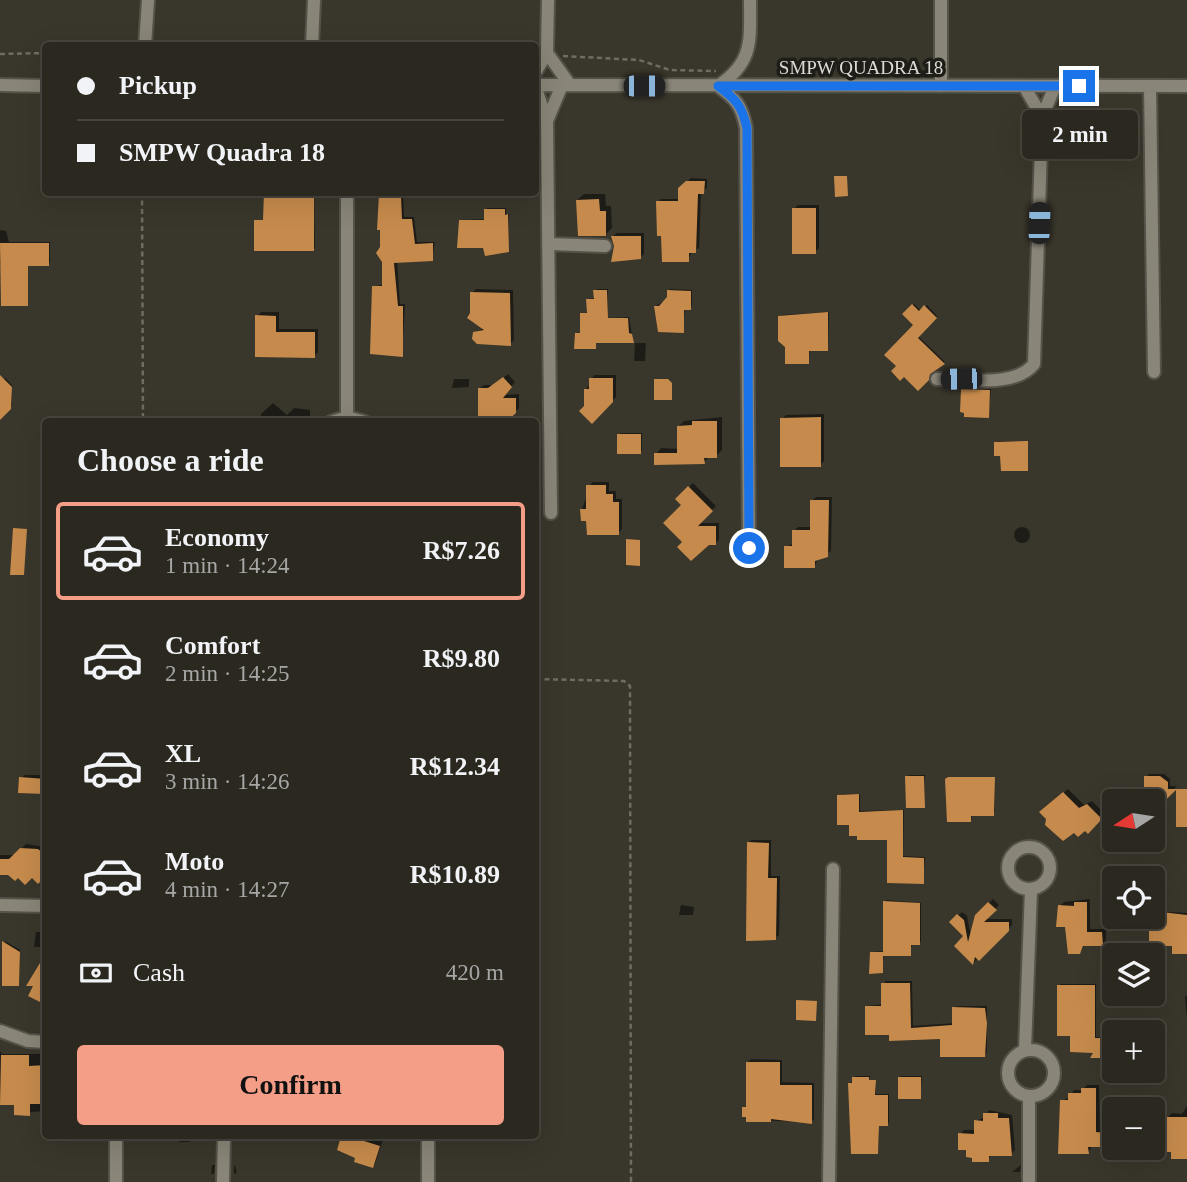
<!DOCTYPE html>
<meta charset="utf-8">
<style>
body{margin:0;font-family:Georgia,serif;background:#333029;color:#f1f3f6;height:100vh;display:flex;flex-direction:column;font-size:26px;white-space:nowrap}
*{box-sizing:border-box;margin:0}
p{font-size:23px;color:#a6a6a5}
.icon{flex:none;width:38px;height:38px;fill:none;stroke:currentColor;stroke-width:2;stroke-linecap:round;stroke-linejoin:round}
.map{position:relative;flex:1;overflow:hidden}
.details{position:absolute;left:42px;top:418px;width:497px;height:721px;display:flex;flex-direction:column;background:#2b2820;border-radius:7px;box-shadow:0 7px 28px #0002,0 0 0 2px #47443e}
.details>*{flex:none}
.top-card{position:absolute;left:42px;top:42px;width:497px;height:154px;border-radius:7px;box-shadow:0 7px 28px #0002,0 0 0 2px #47443e;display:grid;align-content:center;height:154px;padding:0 35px;background:#2b2820}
.needle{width:46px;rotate:258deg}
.buttons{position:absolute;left:1102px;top:789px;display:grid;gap:14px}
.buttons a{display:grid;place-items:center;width:63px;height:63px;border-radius:7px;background:#2b2820;box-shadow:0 7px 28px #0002,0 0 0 2px #47443e;font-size:35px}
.end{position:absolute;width:32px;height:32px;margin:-16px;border:9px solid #1a73e8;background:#fff;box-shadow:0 0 0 4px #fff}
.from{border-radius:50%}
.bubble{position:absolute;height:49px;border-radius:7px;background:#2b2820;box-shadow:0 7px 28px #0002,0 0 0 2px #47443e;font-size:23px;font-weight:600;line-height:49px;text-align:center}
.car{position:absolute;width:21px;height:42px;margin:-21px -10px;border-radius:9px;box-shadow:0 0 5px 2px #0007;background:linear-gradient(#222 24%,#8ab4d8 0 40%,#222 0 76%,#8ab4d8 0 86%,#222 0)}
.top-card b{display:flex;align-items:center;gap:24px;height:66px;font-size:26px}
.top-card b+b{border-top:2px solid #47443e}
.top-card i{width:18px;height:18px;background:#f1f3f6}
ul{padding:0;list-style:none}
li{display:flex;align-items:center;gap:21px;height:98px;margin:0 14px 10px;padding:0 21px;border:4px solid transparent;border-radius:7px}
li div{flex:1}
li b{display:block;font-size:26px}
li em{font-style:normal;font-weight:600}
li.selected{border-color:#f49e87}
li>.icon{width:63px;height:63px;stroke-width:1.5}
h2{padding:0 35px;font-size:32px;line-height:84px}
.pay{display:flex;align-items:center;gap:18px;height:77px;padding:0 35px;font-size:26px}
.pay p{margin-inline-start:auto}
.button{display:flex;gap:14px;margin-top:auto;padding:14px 35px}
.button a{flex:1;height:80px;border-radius:7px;background:#f49e87;color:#111;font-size:28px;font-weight:600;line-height:80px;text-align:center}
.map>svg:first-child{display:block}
.shadow{fill:#0007}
.building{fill:#c68b4c}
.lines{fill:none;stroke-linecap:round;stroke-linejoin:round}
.minor-casing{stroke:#555249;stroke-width:16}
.path{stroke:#6f6c63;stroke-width:2.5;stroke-dasharray:5 3.5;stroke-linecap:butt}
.minor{stroke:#898578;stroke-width:12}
.route{stroke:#1a73e8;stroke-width:9}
.labels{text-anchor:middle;stroke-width:7;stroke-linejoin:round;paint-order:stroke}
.street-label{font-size:19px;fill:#dcdad3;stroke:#1f1d18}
</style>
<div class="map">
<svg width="1187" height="1182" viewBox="0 0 1187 1182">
<rect width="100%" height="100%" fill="#39362b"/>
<path class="shadow" d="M691 178 707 179V188L701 192 699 248 692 251 688 260 658 202 661 199H680V189Z
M248 192H314L315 248 256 221 265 220V195Z
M383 192 403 194 404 217H414L417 242H435L432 259 397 261 400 304H405L402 356 373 287 384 284Z
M584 194H605L606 206H611L612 228 606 234 577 200Z
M798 205H819V248L815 252 794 209Z
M487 208H506V214H509L508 251 485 246 461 220 486 219Z
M0 230 6 231 9 242H50V263L28 265 27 305 0 264Z
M617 233H644V254L640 257 615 246 613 236Z
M476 289 513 290 514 340 510 344 474 333 484 328 472 314V293Z
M597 289H608V318L629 317 633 342 597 341 595 347 576 334 582 332V314L588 312V299L595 298Z
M670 289 692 290V306L685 308 683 331 656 306 669 298Z
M914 304 921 311 927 305 937 316 918 336 945 362 931 371 918 388 916 325 904 314Z
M261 312H279V329H318V352L314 356H256L257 316Z
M829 312 828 349 810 350 808 362 786 346 782 315Z
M635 343H646L645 361H634Z
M508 374 515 382 504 395 519 394V408L504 422 480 388 484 385H494Z
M594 375H616V397L592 421 586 390Z
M5 378 12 385V406L0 415V382Z
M454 379H469V387L452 388Z
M964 388 991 389 988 416 963 390Z
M273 403 287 415 294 408 310 410V422H261V414Z
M824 414V461L820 465 782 419 786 415Z
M722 417V450L716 456H710L704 462 656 454 661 448 679 449V426L684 421Z
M621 433H642V451L619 434Z
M997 441H1028V468L1002 454Z
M592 482H609V491H616V499H622V529L618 533 588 519 582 509Z
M693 483 716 506 699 523H719V540L715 543 685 542 683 505 677 499Z
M816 497H832L831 551 818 558 815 566 786 547 794 543V531L798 527H812V501Z
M1014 535a8 8 0 1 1 16 0a8 8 0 1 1-16 0Z
M1149 774H1164L1170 779V786H1177L1159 804 1153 802 1146 777Z
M25 775H46V793L21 778Z
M909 775H925L924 806 907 777Z
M995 777V812L972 814 971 820 948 778Z
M1068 789 1084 805 1092 801 1105 814 1088 831 1045 808Z
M841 794H860V811L904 810 903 856 925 857 923 882 889 881 888 839 851 823Z
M751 840H771V876H780L779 935 775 938 748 843Z
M26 844 46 847V874L0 873V855H15Z
M993 899 999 905 985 919H1012V925L973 963 966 936 951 922 962 912 967 916 971 937 977 916Z
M1090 899V929H1106V940L1102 944H1085L1080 953 1060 906 1064 902Z
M886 900 921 903V942L912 943 910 954H884L882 972 871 952 885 951Z
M681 905 694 907 693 915H679Z
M1156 911 1187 913V952L1174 944 1151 917Z
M36 932H46V947H34Z
M5 941 20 950 19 984H4Z
M885 981H912L913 1026 954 1023 956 1006H987V1052L984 1055 941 1037 891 1033 867 1006 883 1004Z
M1060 984H1096V1037H1115V1051H1109L1108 1056 1071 1035Z
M1187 995V1020L1185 997Z
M0 1051 2 1054H46V1111L16 1113V1103H0Z
M751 1059 782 1060V1082L814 1083V1119L811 1122 748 1120 744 1108 747 1105 748 1062Z
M1132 1071H1143V1081L1132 1082Z
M855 1076H870L869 1080H876V1094H889V1123L879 1125 878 1152 850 1084Z
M901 1076H922L920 1098 899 1077Z
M1087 1085H1099L1100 1129H1109V1141L1106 1145 1092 1146 1088 1153 1062 1101 1070 1097 1074 1090H1082Z
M1187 1106V1157L1172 1151 1162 1140 1168 1136V1117L1172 1113 1182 1114Z
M989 1110 1012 1115 1015 1150 1011 1154H992L988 1160 968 1148 960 1134 964 1130H976V1121L985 1117Z
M179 1136H193V1138L189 1142H179Z
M343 1136H384L375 1164 373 1166 358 1157Z
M212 1165H215L214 1174H211Z
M235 1165 237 1173 234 1174V1166Z
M1021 1165 1020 1172H1012Z"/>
<path class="building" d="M834 176H847L848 196 835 197Z
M686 181H705L704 194H698L696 253H689V262H662L661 236H657L656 201H678V188Z
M264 192H314V251H254V220H263Z
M379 194 401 196 402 219H412L415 244 433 243V261L394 263 398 306H403V357L370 354 372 286H382V262L376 253 380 247V230H377Z
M599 199 600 211H606V236H578L576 200Z
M792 208H816V254H792Z
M484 209H505V215L508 214 509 252 485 256 483 248H457L459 220H484Z
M611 236H641V259L611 262 614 246Z
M0 243H49V266H28V306H1Z
M593 290H607L608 318H628L629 333 632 334 634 343H596V349H574L575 333H580V313H587L586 299H594Z
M667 290 691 291V310H684V333L658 332 654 306H659L667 297Z
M470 292 510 293 511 346 477 344 472 339 473 332 484 330 467 318 470 313Z
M912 304 919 311 924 305 937 318 918 338 945 364 930 374 929 380 918 391 904 377 900 381 891 371 896 366 884 355 913 325 902 314Z
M828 312V351H809V364H785V347L778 341V316Z
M255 315 276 316V332H315V358L255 357Z
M0 375 12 387 11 409 0 420Z
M503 377 512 387 503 398H516V413L506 422H488L484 417 478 416V388H488Z
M589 378H613V402L592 424 579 411 584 406V389H589Z
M654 379H668L672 383V400H654Z
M961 389 990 390 989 418 964 417V413L960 412Z
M821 417V467H780V418Z
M692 421H717V458H704L705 464 654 465V453H677V426L692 425Z
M617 434H641V454H617Z
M1028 441V471H1001L1000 456H994V442Z
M586 485H606V494H613V502H619V535H587L586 521H581L580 509H586Z
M688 486 713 511 698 526H716V545H709L691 561 677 547 682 542 663 523 681 505 675 499Z
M810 500H829L828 557 815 561V568H784V546H792V530H810Z
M13 528 27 529 24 575H10Z
M626 539 640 540V566L626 565Z
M905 776H924L925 808H906Z
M1144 776H1160L1168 782V789H1187V827H1176V790L1153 812V802H1144Z
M19 777 46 779V794L18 793Z
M948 777H995L994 816H971V822H947L945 779Z
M1063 792 1079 808 1087 804 1102 819 1088 834 1085 831 1078 837 1074 833 1063 841 1045 825 1046 819 1039 812Z
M859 794V812L903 810V857L924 858V884L887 883V840H857V836H849V825H837V795Z
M747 842 769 843 768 878H777L776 940 746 941Z
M20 848 38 849 46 856V876L38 884 32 878 25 885 18 878 15 881 8 875H0V859H9Z
M883 901 920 903V945H911V956H883V973L869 974 870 952H883Z
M988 902 997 910 984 922H1009V931L979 961 975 957 973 965 954 946 963 936 949 922 957 914 964 920 968 942 975 915Z
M1074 902H1087V932H1102L1103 946H1083L1080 954H1068L1065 927H1056L1058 905 1074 906Z
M1153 911 1187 915V954H1172V946H1149V917H1153Z
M2 941 20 952 19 986H2Z
M46 953V1005L28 996 33 986H26Z
M881 983H910L911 1028 952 1025V1007L985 1008 987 1023 985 1057H940V1039L889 1041V1035H865V1006H881Z
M1057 985H1095V1038H1115V1053H1109V1058H1090L1093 1053 1070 1052V1036H1057Z
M796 1000 817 1001 816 1021 796 1020Z
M1 1055H29V1066L46 1065V1104H30V1116L14 1115V1105H0Z
M746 1062H780V1085H812V1124L771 1119V1122H746V1117H742V1107H746Z
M852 1077H869V1080H876L875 1095H888V1126H879L878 1154H851L848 1083H852Z
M898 1077H921V1099H898Z
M1081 1088H1096V1132L1106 1133V1147H1088L1089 1154H1058L1060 1100H1068V1093H1081Z
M983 1113H998V1118H1009L1012 1156H989V1162H972V1158L966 1157V1150H958V1133L974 1134V1120L983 1121Z
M1167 1117H1187V1159H1171V1152H1160V1139L1167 1140Z
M341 1136H366L364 1141 380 1146 373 1168 354 1162 355 1158 337 1150Z"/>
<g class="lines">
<defs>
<path id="minor" d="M145 46 148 0
M312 46 314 0
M547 53 570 85
M536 71 547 53 548 0
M0 85 46 86
M536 85 1187 86
M941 86V0
M1150 87 1154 372
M536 89 547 121 551 513
M1042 117 1055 86
M547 121 562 85
M347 192V417L365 422
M549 244 605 246
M937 379C965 379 1015 388 1034 364L1042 117 1024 86
M331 422 347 417
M749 548 746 128C742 106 736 99 718 86 754 62 750 40 750 0
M1008 868a21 21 0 1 1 42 0a21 21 0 1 1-42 0Z
M0 905 46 906
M0 1031 28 1041 46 1042
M1025 1050 1031 890
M1008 1073a23 23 0 1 1 46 0a23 23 0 1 1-46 0Z
M116 1136V1182
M223 1182 224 1136
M428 1182V1136
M829 1182 833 869
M1029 1182V1096"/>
</defs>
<use href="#minor" class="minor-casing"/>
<path class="path" d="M0 54 46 53
M563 56 639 60 670 70 716 71
M142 192 143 422
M536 679 624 681 630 686 631 1182"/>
<use href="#minor" class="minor"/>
</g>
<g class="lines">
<path class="route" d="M749 548 747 128C742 106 736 99 718 86H1079"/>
</g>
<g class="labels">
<g class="street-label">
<text x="861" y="74">SMPW QUADRA 18</text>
</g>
</g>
</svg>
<div class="buttons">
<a><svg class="needle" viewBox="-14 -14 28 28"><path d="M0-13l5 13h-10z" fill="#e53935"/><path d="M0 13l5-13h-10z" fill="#a6a6a5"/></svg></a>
<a><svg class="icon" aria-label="locate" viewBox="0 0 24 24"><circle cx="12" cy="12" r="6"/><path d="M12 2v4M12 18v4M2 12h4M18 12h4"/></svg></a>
<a><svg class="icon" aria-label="layers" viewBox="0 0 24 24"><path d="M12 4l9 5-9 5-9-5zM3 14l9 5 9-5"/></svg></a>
<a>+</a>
<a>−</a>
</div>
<i class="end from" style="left:749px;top:548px"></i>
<i class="end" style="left:1079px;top:86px"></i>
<div class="bubble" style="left:1022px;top:110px;width:116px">2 min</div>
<i class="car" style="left:644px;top:86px;rotate:90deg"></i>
<i class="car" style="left:1039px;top:223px;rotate:2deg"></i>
<i class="car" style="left:961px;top:379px;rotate:269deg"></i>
<div class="top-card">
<b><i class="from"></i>Pickup</b>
<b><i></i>SMPW Quadra 18</b>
</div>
<section class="details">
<h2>Choose a ride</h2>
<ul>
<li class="selected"><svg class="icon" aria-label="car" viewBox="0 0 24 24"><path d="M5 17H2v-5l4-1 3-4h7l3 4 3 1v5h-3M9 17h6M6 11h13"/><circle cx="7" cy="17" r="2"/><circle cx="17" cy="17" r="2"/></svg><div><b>Economy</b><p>1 min · 14:24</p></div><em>R$7.26</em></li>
<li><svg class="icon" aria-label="car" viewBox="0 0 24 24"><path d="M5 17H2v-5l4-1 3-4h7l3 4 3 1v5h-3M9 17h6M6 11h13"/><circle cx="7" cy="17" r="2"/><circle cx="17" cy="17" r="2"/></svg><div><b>Comfort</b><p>2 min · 14:25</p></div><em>R$9.80</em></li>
<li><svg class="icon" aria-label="car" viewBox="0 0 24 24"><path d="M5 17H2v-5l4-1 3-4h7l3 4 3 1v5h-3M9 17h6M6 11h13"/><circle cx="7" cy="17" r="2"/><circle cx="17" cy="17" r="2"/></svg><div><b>XL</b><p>3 min · 14:26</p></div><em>R$12.34</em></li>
<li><svg class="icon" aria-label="car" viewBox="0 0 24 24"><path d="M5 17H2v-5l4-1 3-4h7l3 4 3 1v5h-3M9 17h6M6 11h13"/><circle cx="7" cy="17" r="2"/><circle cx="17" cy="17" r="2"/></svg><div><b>Moto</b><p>4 min · 14:27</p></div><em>R$10.89</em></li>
</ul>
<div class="pay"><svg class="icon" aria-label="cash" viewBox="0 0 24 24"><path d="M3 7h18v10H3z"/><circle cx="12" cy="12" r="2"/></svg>Cash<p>420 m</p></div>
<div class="button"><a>Confirm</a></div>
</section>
</div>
